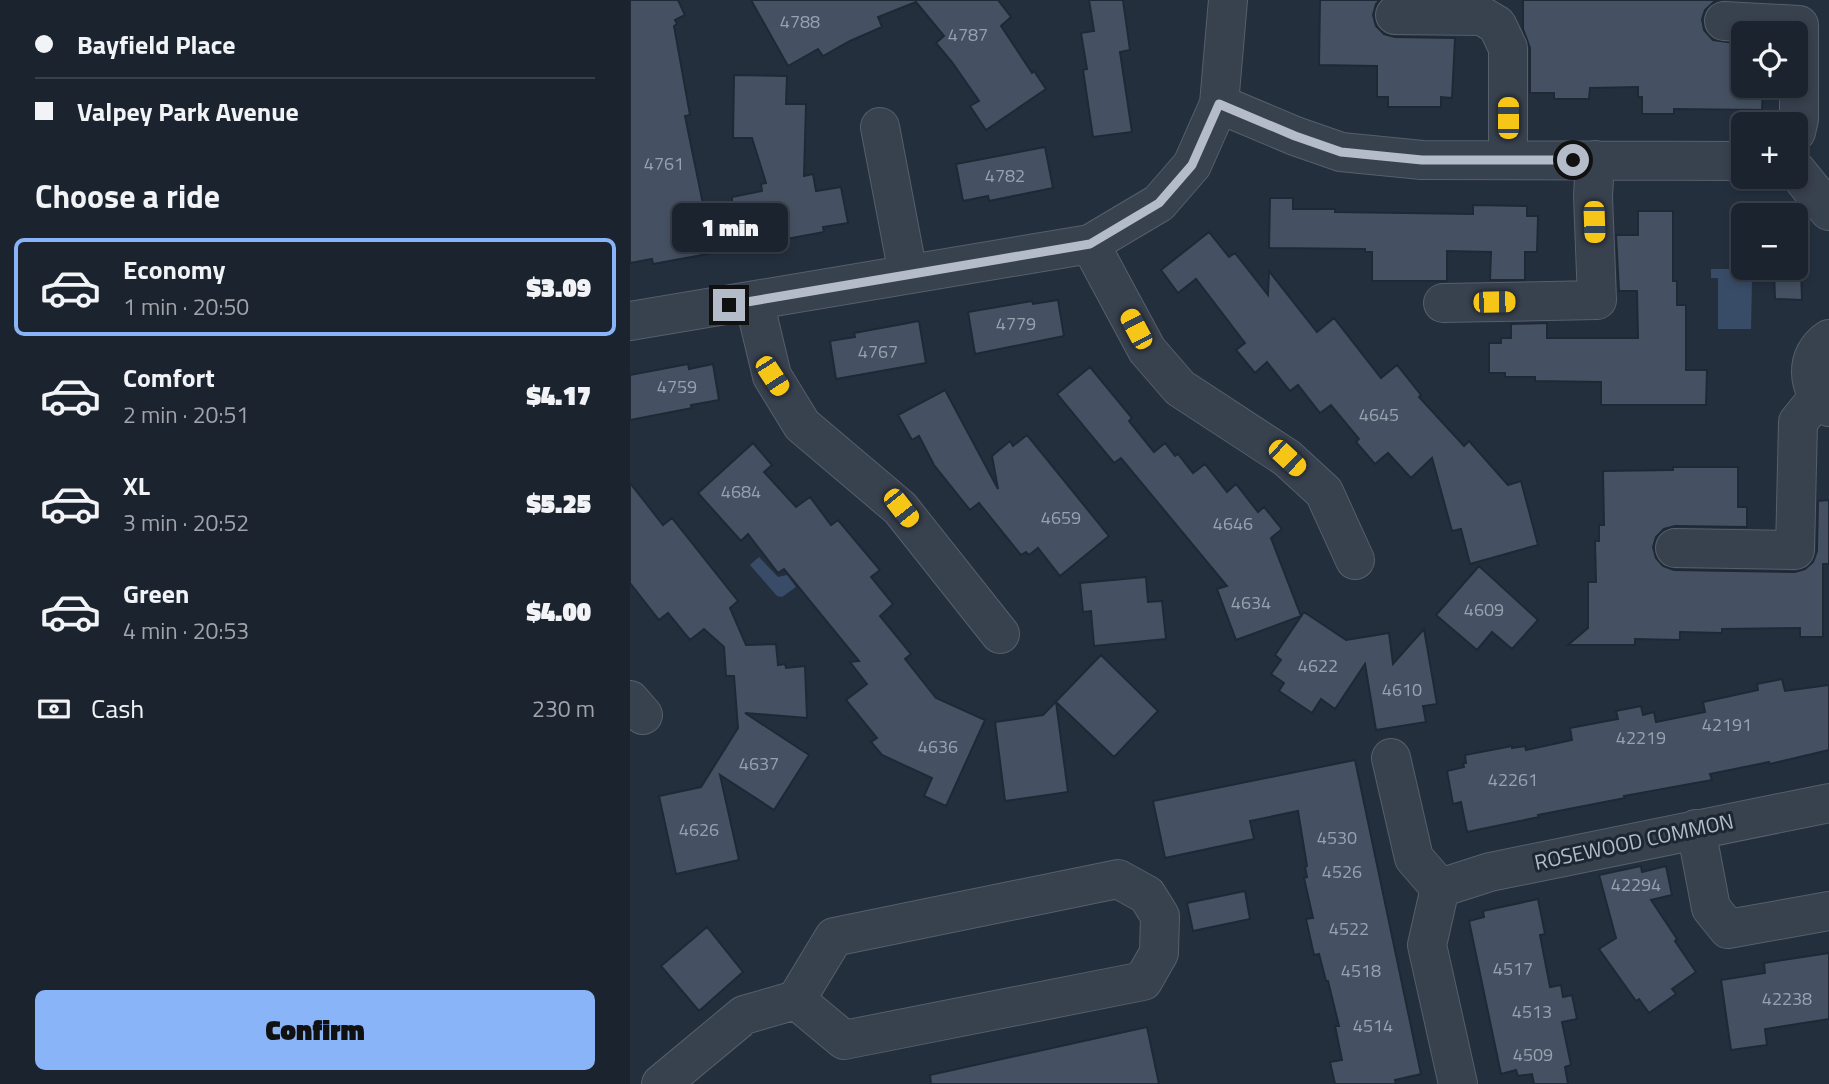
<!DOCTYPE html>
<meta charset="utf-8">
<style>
body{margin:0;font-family:"Titillium Web",sans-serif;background:#282f3a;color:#f1f3f6;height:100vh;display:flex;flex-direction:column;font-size:26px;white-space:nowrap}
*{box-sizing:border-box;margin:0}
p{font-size:23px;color:#a0a4aa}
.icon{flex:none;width:38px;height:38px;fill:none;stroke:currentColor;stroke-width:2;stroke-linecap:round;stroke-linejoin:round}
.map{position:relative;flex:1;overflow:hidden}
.panel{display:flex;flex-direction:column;background:#1b232e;width:630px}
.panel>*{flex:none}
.guide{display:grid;align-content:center;height:154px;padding:0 35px;background:#1b232e}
.buttons{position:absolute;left:1101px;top:21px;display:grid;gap:14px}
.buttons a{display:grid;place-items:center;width:77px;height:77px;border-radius:10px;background:#1b232e;box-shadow:0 4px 10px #0003,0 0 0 2px #39404a;font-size:35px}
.end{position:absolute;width:32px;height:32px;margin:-16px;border:9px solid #b4bcc9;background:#111;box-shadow:0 0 0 4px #111}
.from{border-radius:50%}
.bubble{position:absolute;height:49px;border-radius:10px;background:#1b232e;box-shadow:0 4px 10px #0003,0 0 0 2px #39404a;font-size:23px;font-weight:800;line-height:49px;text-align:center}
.car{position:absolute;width:21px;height:42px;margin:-21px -10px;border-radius:9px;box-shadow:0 0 5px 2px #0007;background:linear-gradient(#f5c518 24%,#345 0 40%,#f5c518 0 76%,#345 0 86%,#f5c518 0)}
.guide b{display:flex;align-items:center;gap:24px;height:66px;font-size:26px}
.guide b+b{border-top:2px solid #39404a}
.guide i{width:18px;height:18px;background:#f1f3f6}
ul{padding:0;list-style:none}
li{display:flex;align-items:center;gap:21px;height:98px;margin:0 14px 10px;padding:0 21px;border:4px solid transparent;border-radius:10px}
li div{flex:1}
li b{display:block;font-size:26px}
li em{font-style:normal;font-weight:800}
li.selected{border-color:#8ab4f8}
li>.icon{width:63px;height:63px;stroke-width:1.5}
h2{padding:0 35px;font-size:32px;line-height:84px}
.pay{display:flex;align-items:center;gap:18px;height:77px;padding:0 35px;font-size:26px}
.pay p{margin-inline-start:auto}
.primary-button{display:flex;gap:14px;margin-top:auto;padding:14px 35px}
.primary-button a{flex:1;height:80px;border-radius:10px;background:#8ab4f8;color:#111;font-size:28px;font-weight:800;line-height:80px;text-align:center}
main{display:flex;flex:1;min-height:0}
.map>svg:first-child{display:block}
.water{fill:#394c67}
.building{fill:#455162;stroke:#1f2835;stroke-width:2}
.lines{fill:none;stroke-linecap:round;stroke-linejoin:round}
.minor-casing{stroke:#565f6c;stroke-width:40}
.minor{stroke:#38414e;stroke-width:38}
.route{stroke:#b4bcc9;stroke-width:9}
.labels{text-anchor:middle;stroke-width:6;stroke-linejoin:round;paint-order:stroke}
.number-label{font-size:18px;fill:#98a1af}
.street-label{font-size:21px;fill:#b4bcc9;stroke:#1d2633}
</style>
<main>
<section class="panel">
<div class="guide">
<b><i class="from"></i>Bayfield Place</b>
<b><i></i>Valpey Park Avenue</b>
</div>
<h2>Choose a ride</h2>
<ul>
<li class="selected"><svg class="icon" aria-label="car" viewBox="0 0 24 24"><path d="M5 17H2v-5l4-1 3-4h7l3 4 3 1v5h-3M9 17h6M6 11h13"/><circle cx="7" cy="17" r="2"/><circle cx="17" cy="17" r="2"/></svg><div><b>Economy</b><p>1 min · 20:50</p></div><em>$3.09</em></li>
<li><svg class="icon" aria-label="car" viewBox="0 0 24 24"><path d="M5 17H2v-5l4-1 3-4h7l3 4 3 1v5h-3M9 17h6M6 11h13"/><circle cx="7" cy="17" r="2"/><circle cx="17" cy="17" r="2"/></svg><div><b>Comfort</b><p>2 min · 20:51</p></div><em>$4.17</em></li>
<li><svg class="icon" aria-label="car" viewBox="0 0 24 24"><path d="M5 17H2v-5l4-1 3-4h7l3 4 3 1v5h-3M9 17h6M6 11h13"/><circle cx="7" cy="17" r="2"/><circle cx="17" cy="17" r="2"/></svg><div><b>XL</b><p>3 min · 20:52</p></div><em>$5.25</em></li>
<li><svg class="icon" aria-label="car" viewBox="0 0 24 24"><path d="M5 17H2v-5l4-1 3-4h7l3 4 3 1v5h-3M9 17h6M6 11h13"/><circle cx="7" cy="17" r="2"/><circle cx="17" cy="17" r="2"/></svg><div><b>Green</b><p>4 min · 20:53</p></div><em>$4.00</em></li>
</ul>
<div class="pay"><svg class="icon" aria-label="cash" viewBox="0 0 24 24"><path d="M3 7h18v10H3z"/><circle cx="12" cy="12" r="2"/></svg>Cash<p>230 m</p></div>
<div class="primary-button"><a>Confirm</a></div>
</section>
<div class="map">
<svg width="1199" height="1084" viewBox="0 0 1199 1084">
<rect width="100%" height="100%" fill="#242f3e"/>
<path class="water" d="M1081 269H1127V278L1122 279 1121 329H1088V278H1081Z
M129 557 148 577 157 575 166 587 152 597 147 596 120 565Z"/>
<path class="building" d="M0 0H48L55 15 45 20 47 24 44 26 60 115 55 116 83 253 23 264 22 259 0 263Z
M121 0H368L381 17 371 26 402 73 404 71 416 89 356 130 340 106 349 101 322 62 306 43 314 36 286 2 248 17 252 27 220 41 193 56 188 49 158 66Z
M459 0H493L500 50 490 52 502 132 463 137 453 70 457 69 451 33 464 31Z
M690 0H750L746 4 743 15 746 26 754 34 765 37 825 38 822 98 811 97V107H758V97H747V66L689 65Z
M893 0H1091L1084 2 1075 10 1072 19 1074 30 1083 40 1113 44V86H1133L1132 110 1044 109V114H1012V97H1008V87L960 88 959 99H924V93H900V48L893 29Z
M104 75 157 76 156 104H176L174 176 183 174 186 191 211 187 218 223 193 227 194 232 102 249V197L132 191 131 184 136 183 122 138H103Z
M415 147 423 188 359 201 358 196 333 201 326 164Z
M640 198H663V209H705V212L843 214V205L897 206V216H908L907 252H895V280H860L861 252 817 251V281H742V252H735V249L639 248Z
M1008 211H1043V281H1047V305H1056V370H1077L1076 405H971V382L905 381V377H875V373H859V343H871V338H881V324L917 323V338H1008L1007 291H989L986 235H1008Z
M579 232 599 257 605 253 638 295 639 271 687 332 704 318 751 378 767 365 791 395 789 397 834 446 839 441 878 485 891 481 908 545 840 564 831 529 822 531 802 458 781 478 758 453 745 464 726 442 729 439 701 405 690 413 668 385 660 391 637 362 625 373 606 350 615 343 566 279 548 293 531 270Z
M1148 268 1171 269 1172 300 1145 299 1144 271 1148 272Z
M428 300 434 336 345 354 338 312 402 301 403 304Z
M289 321 296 363 206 379 200 341 225 337 224 333Z
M58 364 59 369 83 364 89 400 61 405 62 408 0 420V375Z
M460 367 502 418 499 421 524 452 535 443 545 456 548 454 563 473 575 464 597 492 606 484 628 512 634 507 652 529 641 538 671 616 606 640 587 589 597 586 491 458 484 463 427 394Z
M315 390 368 489 362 456 380 441 383 446 397 435 479 536 430 576 408 548 399 555 396 552 391 555 349 503 340 510 304 465 289 436 282 440 268 415Z
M123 443 142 465 134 472 166 507 180 497 201 525 208 520 250 570 241 577 263 604 250 616 281 654 275 659 306 698 355 720 316 806 294 796 302 778 252 755 241 742 247 738 216 700 237 684 220 662 229 661 154 569 148 573 118 534 111 541 68 493Z
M1043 467H1108V507H1117V527L1045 526 1034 529 1026 537 1023 547 1026 558 1033 566 1044 570 1165 572 1175 569 1183 562 1187 551 1188 501 1199 500V564H1193V637H1170V628L1092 629V633L1050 632V640L1005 639V645H938L958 628V582H966L965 541H969V525H974L973 471 1043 470Z
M0 483 33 525 42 518 108 601 100 608 116 645 146 644 148 665 155 664 156 668 175 666 177 718 115 713 179 755 144 810 90 775 109 860 46 874 29 796 71 787 108 728 104 676H96L94 647 74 629 60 640 38 613 29 620 0 583Z
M849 566 908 620 882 649 862 632 847 650 806 615Z
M516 577 518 602 532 601 536 639 464 646 461 611 453 612 450 583Z
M674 612 716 640 759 633 763 664 794 629 807 704 793 706 796 722 746 730 735 664 705 709 691 699 682 713 649 691 654 683 641 674 651 660 645 655Z
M471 655 528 711 484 757 426 702 438 792 375 801 365 722 413 715Z
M1152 679 1155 691 1199 685V750L1140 764 1139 762 1080 774 1082 780 994 796 995 798 908 815 909 817 837 832 831 802 823 804 817 771 834 767 833 763H836L835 755 882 746V748L895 746 896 750 942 740 940 728 988 719 986 711 1011 706 1013 715 1024 712 1026 722 1075 712 1073 702 1128 690 1127 684Z
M725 760 791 1074 765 1080 766 1084H705L700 1062 712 1060 705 1026H709L698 981H696L689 954 684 955 676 919 683 918 674 878 677 877 675 867 677 866 668 811 620 821 624 839 535 858 523 801Z
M1011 866 1012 872 1036 866 1042 895 1021 900 1047 939 1045 941 1066 972 1042 989 1046 994 1019 1013 1009 999 1006 1001 969 949 986 938 969 875Z
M615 891 620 919 563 931 557 903Z
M908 899 915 934 910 935 920 987 931 985 933 997 942 995 947 1019 932 1022 941 1065 935 1067 938 1084H904L902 1074 888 1076 886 1070 871 1074 839 921 854 917 853 911Z
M77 927 113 972 69 1011 31 966Z
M1199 953V1019L1135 1029 1137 1045 1101 1050 1091 980 1135 973 1134 963Z
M517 1027 529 1084H301L300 1075Z"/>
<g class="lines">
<defs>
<path id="minor" d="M765 15 852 16 867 25 878 48V160
M1094 21 1169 25V119L1166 132
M589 104 665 136 711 152 792 160 1113 161
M250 127 278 274
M1166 170 1199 211
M460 244 517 350 550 388 657 458 694 492 725 560
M124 301 142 376 172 425 270 508 370 634
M813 303 967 300 963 196 965 160
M0 321 460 244 529 203 562 165 589 104 598 0
M1199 339C1174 355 1176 390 1199 407
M1045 548 1165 550 1168 422 1189 396
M0 700 13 715
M761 758 784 858 810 888 797 945 828 1084
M1066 829 1081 908 1098 929 1199 911
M810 888 860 872 1199 803
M31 1084 114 1015 166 1000 204 937 488 879 517 895 530 916 529 953 513 981 214 1040 166 1000"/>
</defs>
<use href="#minor" class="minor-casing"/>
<use href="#minor" class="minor"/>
</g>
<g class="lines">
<path class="route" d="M99 305 460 244 529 203 562 165 589 104 665 136 711 152 792 160H943"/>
</g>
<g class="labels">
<g class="number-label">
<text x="170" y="28">4788</text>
<text x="338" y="41">4787</text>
<text x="34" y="170">4761</text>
<text x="375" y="182">4782</text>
<text x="386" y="330">4779</text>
<text x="248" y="358">4767</text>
<text x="47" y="393">4759</text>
<text x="749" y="421">4645</text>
<text x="111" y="498">4684</text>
<text x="431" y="524">4659</text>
<text x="603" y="530">4646</text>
<text x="621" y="609">4634</text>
<text x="854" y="616">4609</text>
<text x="688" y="672">4622</text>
<text x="772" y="696">4610</text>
<text x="1097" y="731">42191</text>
<text x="1011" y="744">42219</text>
<text x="308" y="753">4636</text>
<text x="129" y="770">4637</text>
<text x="883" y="786">42261</text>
<text x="69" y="836">4626</text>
<text x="707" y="844">4530</text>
<text x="712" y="878">4526</text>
<text x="1006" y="891">42294</text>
<text x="719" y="935">4522</text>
<text x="883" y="975">4517</text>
<text x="731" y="977">4518</text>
<text x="1157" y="1005">42238</text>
<text x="902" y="1018">4513</text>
<text x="743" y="1032">4514</text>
<text x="903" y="1061">4509</text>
</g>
<g class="street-label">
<text transform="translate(1004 842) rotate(-12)" y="7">ROSEWOOD COMMON</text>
</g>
</g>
</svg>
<div class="buttons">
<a><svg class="icon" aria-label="locate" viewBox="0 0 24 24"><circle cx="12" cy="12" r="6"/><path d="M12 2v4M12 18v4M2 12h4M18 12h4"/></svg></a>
<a>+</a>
<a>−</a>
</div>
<i class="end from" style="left:943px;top:160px"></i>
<i class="end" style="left:99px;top:305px"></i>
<div class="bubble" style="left:42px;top:203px;width:116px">1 min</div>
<i class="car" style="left:878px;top:118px;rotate:0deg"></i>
<i class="car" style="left:964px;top:222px;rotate:178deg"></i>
<i class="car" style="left:864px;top:302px;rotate:89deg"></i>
<i class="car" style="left:506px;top:329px;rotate:332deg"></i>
<i class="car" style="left:142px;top:376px;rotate:147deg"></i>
<i class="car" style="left:657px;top:458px;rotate:133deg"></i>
<i class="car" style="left:271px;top:508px;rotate:142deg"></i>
</div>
</main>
